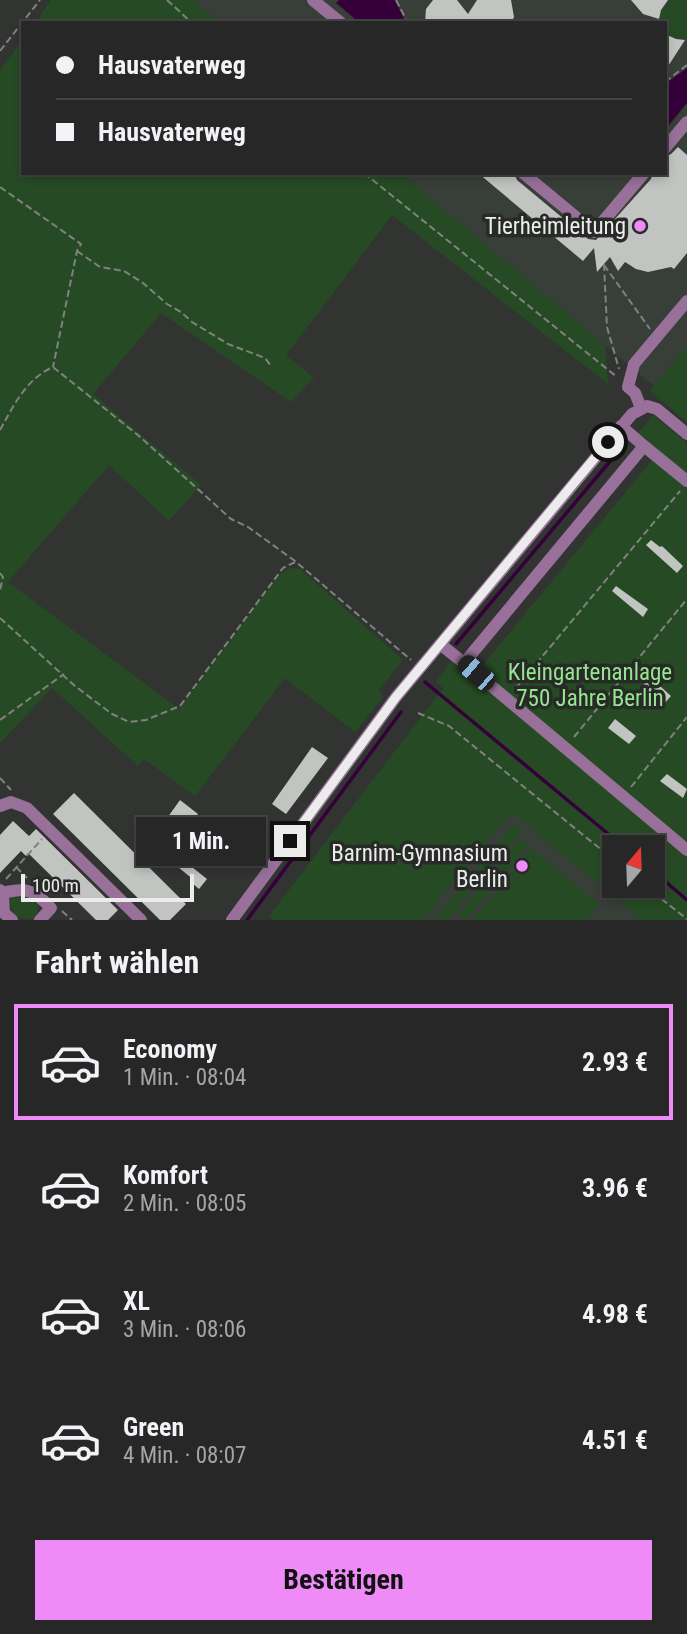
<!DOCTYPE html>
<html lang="de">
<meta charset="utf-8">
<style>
body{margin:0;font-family:"Roboto Condensed",sans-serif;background:#2e2f2e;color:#f1f3f6;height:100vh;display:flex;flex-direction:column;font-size:26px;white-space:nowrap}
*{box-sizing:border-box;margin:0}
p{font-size:23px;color:#a4a5a7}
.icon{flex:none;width:38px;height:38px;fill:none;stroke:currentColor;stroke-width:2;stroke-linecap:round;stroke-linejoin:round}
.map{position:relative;height:920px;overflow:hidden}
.drawer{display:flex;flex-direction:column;background:#262726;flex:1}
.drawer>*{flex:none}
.banner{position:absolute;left:21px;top:21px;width:646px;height:154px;border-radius:0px;box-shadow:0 4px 10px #0003,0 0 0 2px #424443;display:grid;align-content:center;height:154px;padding:0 35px;background:#262726}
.needle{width:46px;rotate:19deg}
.tools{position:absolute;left:602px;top:835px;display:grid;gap:14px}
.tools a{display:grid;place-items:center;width:63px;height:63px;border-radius:0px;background:#262726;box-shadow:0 4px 10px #0003,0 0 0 2px #424443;font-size:35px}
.scale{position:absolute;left:21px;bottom:18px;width:173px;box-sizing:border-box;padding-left:7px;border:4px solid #ebeceb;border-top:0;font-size:19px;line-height:24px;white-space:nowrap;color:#ebeceb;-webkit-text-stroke:5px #282a28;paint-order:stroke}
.end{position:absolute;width:32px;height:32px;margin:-16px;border:9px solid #ebeceb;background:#111;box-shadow:0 0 0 4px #111}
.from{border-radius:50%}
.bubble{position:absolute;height:49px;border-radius:0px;background:#262726;box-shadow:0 4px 10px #0003,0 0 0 2px #424443;font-size:23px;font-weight:700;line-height:49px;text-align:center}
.car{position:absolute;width:21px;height:42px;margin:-21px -10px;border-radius:9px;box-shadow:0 0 5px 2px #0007;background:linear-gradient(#222 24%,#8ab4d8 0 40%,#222 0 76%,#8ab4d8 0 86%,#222 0)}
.banner b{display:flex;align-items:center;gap:24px;height:66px;font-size:26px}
.banner b+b{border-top:2px solid #424443}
.banner i{width:18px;height:18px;background:#f1f3f6}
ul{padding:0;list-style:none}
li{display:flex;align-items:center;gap:21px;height:116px;margin:0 14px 10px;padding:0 21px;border:4px solid transparent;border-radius:0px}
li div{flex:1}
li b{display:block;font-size:26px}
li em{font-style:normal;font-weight:700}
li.selected{border-color:#ef8bf7}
li>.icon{width:63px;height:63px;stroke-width:1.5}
h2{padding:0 35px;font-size:32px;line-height:84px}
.primary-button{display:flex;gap:14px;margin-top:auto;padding:14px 35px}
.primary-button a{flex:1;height:80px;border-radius:0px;background:#ef8bf7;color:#111;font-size:28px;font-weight:700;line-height:80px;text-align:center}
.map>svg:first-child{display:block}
.built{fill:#383f38}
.green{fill:#264b24;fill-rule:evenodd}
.water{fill:#35003a}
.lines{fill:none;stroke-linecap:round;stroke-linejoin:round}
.stream{stroke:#35003a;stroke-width:3.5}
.building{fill:#c1c4c1}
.path{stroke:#808180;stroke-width:2;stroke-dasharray:7 3.5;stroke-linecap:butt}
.minor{stroke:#98709a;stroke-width:12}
.route{stroke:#ebeceb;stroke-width:9}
.poi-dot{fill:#ef8bf7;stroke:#282a28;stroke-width:2.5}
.labels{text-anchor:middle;stroke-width:7;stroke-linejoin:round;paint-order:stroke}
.poi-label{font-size:23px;fill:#ebeceb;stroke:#282a28;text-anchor:end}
.park-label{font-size:23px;fill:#94e68f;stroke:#282a28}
</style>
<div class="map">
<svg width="687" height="920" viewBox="0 0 687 920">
<rect width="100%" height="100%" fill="#323432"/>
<path class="built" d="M193 0H687V346L654 386 400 173H665V23H220Z
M512 812 642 920H422Z"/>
<path class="green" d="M51 0H193L220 23H35Z
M673 0 687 1V38C679 40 672 39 665 33V23H659L661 10Z
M23 39V173H400L605 345 608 384 392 215 286 355 314 378 291 402 161 313 93 394 201 485 169 521 109 465 8 582 179 709 281 573 290 568 300 569 403 660 379 690 383 697 355 732 285 678 195 796 144 759 138 766 52 688 0 743V70Z
M687 346V422L650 391Z
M653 415 687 443V920H642L512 812 422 920H274L269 916 443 688 436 682 452 660 473 677 658 453 637 435ZM614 847H653V886H614Z
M513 824 521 831 448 920H434Z
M521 838 529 845 466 920 459 914Z
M531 848 599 904 586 920H473Z
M14 897 31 899 39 907 34 919C16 920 12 916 10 898Z"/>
<path class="water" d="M339 0H395L406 23H360L336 3Z
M687 68V103L665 130V84Z"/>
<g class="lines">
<path class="stream" d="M456 644 622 447
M425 682 624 847
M653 871 687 900
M247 920 401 712"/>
</g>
<path class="building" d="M433 0H457L468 14 477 0H511L514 17 511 23H425L426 9Z
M631 0H668L661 10 659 19 643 14Z
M665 34 676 39 685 40 665 71Z
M678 147 687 155V253L674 269 671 267 648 272 636 269 625 262 618 271 610 257 597 272 594 248 583 261 478 173H514L517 180 588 239 596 240 651 179 653 173H665V157L671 154Z
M651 540 660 547 662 546 683 566 677 573 646 545Z
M616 586 648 609 643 617 612 591Z
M650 677 671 696 664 704 643 685Z
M615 719 636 736 629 744 608 728Z
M312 747 328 758 286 814 272 804Z
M667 774 687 789 683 798 660 781Z
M74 793 186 904 170 920H160L53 814Z
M180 800 198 814 162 864 157 861 166 843 155 835Z
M13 821 29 836 36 829 118 910 108 920H96L28 853 26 856 21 851 0 873V835Z
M183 860 207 879 199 889 192 883 194 880 178 867Z"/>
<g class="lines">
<path class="path" d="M167 0 192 23
M396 0 408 23
M0 51 40 0
M665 82 687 65
M364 173 617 377
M0 187 81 244 77 251 53 367
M77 251 100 267 124 271 143 283 167 304 181 312 192 322 228 344 265 358 271 366
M604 264 607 327 619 369
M604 265 650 329
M0 430C14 405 26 379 53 367L139 436 231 519 248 527 295 561 411 660
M0 573 3 577 0 590
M0 618 75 686 112 714 129 722 146 720 180 706 283 568 295 562
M516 688 680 491
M418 713 449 726 614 860
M0 720 64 674
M574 737 687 599
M0 778 11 790
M631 787 687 717
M16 867 27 878
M6 879 42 839
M645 886 687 919
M62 911 72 920"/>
<path class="minor" d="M313 0 341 23
M665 148 687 122
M523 173 594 232 644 173
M641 408 635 393 628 387 634 364 687 301
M644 446 687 481
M440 644 464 663 644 446 621 426
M464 663 687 850
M0 806 11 802 27 808 141 920
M0 890 3 893 4 913 12 920
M3 893C26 887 34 890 51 908L40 920
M232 920 396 697 632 414 647 406 657 409 687 434"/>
</g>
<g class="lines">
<path class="route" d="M290 841 396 697 608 442"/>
</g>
<g class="poi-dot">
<circle cx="640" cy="226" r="7"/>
<circle cx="522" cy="866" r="7"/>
</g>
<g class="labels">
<g class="poi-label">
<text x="626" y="234">Tierheimleitung</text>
<text x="508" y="861">Barnim-Gymnasium<tspan x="508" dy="26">Berlin</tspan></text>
</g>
<g class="park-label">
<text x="590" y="680">Kleingartenanlage<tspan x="590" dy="26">750 Jahre Berlin</tspan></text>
</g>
</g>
</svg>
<div class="tools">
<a><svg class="needle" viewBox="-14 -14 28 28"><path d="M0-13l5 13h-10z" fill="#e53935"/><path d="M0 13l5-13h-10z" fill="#a4a5a7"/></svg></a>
</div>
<div class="scale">100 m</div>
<i class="end from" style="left:608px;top:442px"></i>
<i class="end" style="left:290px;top:841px"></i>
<div class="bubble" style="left:136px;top:817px;width:130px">1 Min.</div>
<i class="car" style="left:476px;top:673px;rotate:311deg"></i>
<div class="banner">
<b><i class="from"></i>Hausvaterweg</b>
<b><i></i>Hausvaterweg</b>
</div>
</div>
<section class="drawer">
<h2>Fahrt wählen</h2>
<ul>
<li class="selected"><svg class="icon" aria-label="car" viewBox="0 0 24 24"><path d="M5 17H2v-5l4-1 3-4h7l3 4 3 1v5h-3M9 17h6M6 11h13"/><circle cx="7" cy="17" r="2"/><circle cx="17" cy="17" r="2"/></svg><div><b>Economy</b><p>1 Min. · 08:04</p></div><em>2.93 €</em></li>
<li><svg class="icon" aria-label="car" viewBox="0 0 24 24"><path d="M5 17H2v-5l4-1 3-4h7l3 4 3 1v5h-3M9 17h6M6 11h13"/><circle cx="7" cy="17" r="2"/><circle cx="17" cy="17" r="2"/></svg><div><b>Komfort</b><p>2 Min. · 08:05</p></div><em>3.96 €</em></li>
<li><svg class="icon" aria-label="car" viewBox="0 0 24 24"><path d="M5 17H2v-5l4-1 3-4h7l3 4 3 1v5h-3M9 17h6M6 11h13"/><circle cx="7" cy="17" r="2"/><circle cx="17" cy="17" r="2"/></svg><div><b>XL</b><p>3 Min. · 08:06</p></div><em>4.98 €</em></li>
<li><svg class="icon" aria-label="car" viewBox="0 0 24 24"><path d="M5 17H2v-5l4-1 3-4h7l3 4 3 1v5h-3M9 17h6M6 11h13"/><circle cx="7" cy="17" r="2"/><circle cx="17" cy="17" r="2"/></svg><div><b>Green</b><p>4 Min. · 08:07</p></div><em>4.51 €</em></li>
</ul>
<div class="primary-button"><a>Bestätigen</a></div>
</section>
